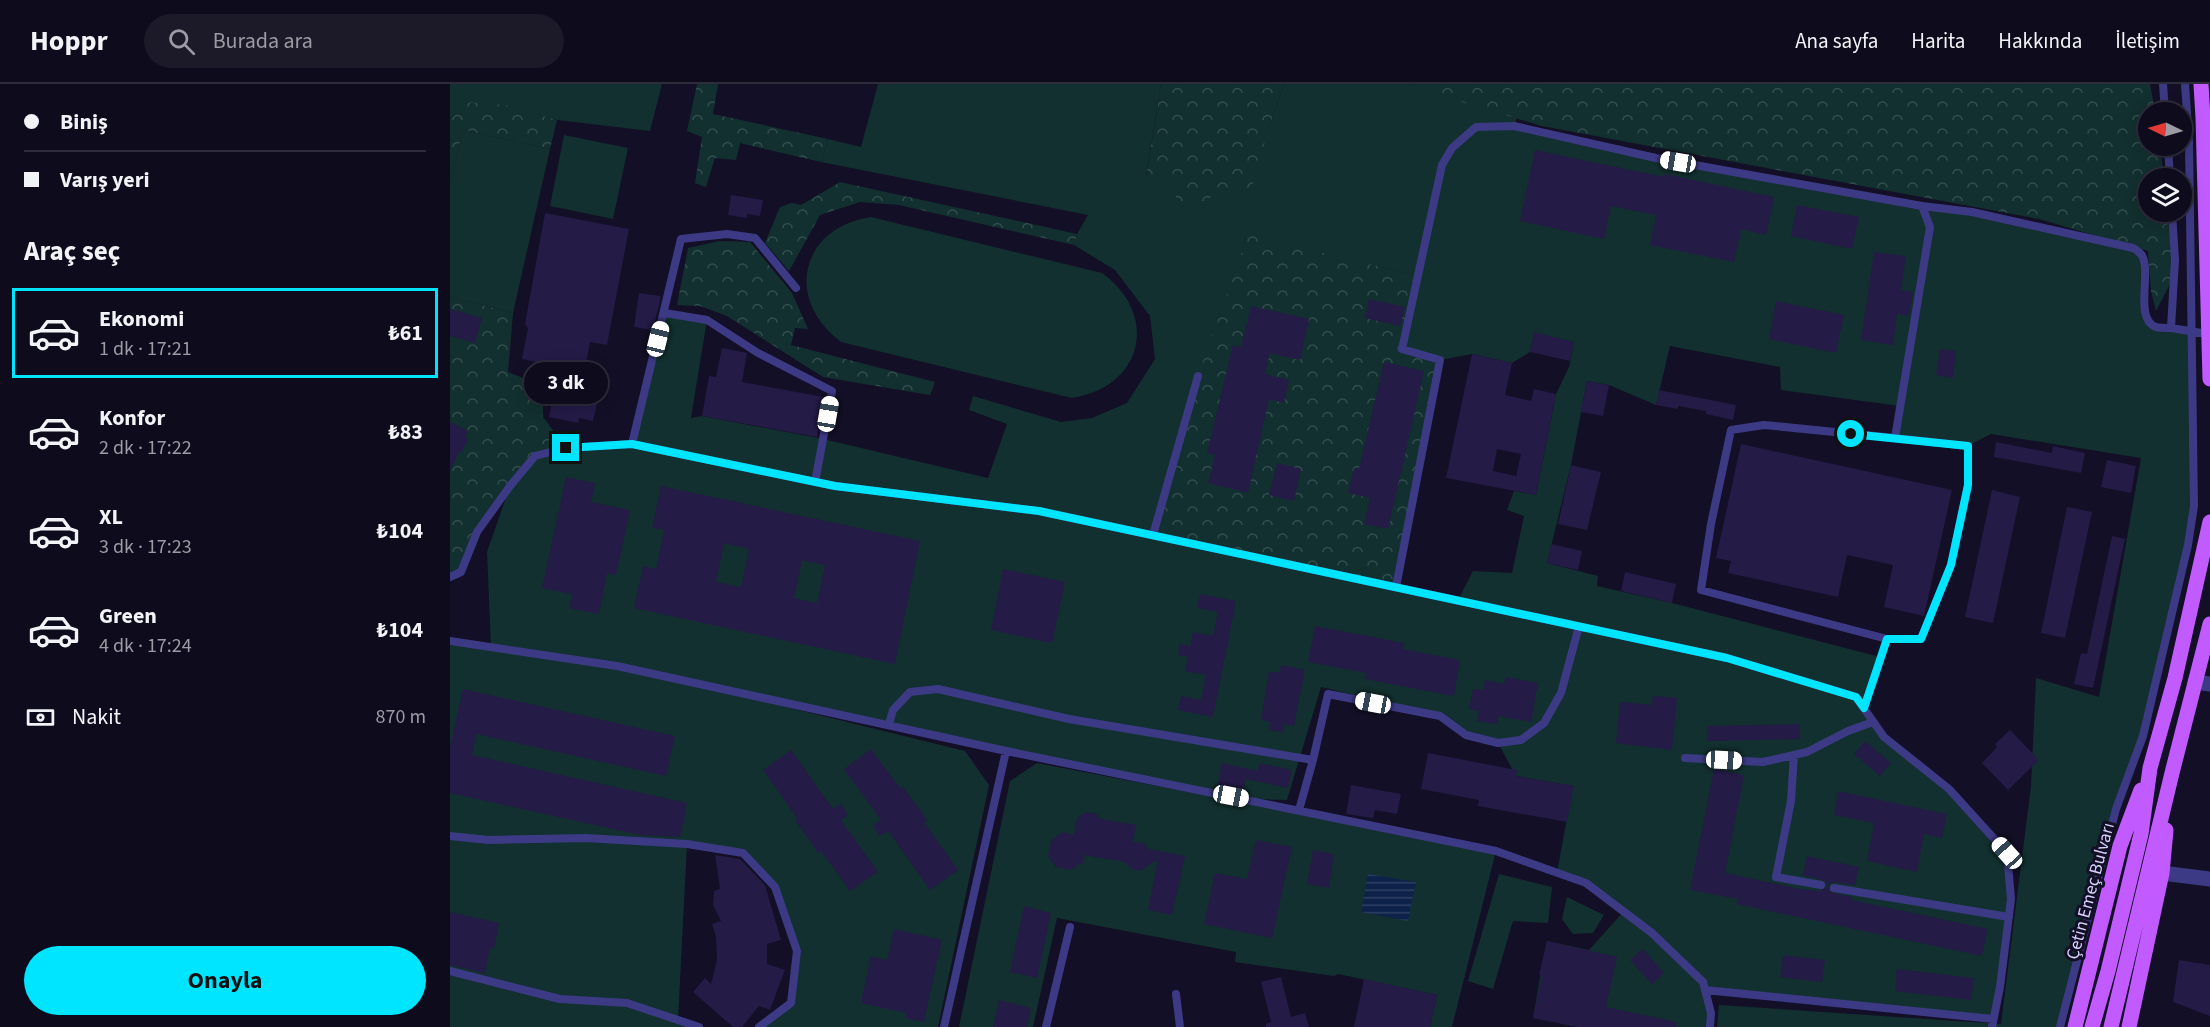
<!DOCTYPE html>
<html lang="tr">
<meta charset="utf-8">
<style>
body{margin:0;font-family:"Source Sans 3",sans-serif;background:#1c1929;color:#f1f3f6;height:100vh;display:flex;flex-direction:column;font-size:22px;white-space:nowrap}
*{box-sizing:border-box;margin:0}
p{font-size:20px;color:#9b9ba3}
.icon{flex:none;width:33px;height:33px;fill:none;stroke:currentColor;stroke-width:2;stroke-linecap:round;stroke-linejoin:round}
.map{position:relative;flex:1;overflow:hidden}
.side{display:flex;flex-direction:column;background:#0e0b1c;width:450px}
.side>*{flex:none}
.hud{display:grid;align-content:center;height:132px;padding:0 24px;background:#0e0b1c}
.needle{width:39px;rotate:275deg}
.tools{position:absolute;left:1688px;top:18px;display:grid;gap:12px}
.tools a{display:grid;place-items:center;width:54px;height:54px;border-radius:50%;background:#0e0b1c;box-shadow:0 3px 15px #0003,0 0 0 2px #2e2b3b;font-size:30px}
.end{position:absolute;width:27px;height:27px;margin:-14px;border:8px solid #00e5ff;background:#111;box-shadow:0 0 0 3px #111}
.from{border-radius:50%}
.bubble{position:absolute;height:42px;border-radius:21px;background:#0e0b1c;box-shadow:0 3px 15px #0003,0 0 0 2px #2e2b3b;font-size:20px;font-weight:700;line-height:42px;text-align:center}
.car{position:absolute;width:18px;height:36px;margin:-18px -9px;border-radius:8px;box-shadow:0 0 4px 2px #0007;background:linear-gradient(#fff 24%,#345 0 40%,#fff 0 76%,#345 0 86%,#fff 0)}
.hud b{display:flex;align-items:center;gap:21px;height:57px;font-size:22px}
.hud b+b{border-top:2px solid #2e2b3b}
.hud i{width:15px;height:15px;background:#f1f3f6}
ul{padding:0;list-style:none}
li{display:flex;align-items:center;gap:18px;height:90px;margin:0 12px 9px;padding:0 12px;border:3px solid transparent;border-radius:0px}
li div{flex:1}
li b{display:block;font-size:22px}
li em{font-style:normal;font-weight:700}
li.selected{border-color:#00e5ff}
li>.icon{width:54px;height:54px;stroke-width:1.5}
h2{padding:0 24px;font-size:27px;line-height:72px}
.pay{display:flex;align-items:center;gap:15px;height:66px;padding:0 24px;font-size:22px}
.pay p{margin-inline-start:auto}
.action{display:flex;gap:12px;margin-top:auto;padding:12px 24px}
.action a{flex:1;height:69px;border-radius:36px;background:#00e5ff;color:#111;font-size:24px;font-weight:700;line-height:69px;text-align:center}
header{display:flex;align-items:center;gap:36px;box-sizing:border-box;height:84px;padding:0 30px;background:#0e0b1c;border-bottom:2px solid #2e2b3b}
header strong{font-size:28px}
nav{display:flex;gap:33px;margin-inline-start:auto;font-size:21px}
.search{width:420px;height:54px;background:#1c1929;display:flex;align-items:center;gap:15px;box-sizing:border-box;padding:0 21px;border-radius:33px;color:#9b9ba3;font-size:22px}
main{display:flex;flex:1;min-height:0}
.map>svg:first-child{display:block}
.green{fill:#12302f;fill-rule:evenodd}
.forest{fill:url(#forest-crowns)}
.water{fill:url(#water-rules)}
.building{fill:#241b47;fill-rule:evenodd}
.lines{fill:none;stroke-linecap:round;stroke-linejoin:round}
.service{stroke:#3d3a85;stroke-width:8}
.minor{stroke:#3d3a85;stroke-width:15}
.primary{stroke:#c25bff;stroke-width:15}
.route{stroke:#00e5ff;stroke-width:8}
.labels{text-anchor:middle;stroke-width:6;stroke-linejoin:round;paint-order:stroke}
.street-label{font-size:18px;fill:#d9d4ff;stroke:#130f26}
</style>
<header>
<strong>Hoppr</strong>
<div class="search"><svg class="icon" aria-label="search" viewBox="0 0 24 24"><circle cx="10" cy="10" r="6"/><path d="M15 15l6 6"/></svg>Burada ara</div>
<nav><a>Ana sayfa</a><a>Harita</a><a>Hakkında</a><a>İletişim</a></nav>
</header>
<main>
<section class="side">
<div class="hud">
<b><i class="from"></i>Biniş</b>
<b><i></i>Varış yeri</b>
</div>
<h2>Araç seç</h2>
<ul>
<li class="selected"><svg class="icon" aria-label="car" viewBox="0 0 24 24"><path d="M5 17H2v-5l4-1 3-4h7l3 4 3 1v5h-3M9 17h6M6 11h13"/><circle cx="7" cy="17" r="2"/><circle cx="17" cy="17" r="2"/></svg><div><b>Ekonomi</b><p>1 dk · 17:21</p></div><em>₺61</em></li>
<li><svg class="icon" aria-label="car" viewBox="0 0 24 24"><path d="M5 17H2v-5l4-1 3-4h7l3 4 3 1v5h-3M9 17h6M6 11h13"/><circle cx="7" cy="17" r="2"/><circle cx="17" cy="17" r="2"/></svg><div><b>Konfor</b><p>2 dk · 17:22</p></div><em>₺83</em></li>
<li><svg class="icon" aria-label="car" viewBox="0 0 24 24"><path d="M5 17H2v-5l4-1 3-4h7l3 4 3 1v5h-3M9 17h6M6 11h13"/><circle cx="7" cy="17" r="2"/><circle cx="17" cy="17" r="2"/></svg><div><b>XL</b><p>3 dk · 17:23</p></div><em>₺104</em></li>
<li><svg class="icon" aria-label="car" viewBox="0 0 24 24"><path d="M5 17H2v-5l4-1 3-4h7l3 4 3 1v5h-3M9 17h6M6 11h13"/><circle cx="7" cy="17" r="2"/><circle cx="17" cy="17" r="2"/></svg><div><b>Green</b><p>4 dk · 17:24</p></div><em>₺104</em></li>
</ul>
<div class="pay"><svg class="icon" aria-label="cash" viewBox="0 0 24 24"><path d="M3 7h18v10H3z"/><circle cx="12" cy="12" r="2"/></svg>Nakit<p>870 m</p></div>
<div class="action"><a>Onayla</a></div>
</section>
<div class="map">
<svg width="1760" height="943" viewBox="0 0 1760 943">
<defs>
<pattern id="forest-crowns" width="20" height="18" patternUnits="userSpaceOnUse" patternTransform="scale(1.5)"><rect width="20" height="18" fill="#12302f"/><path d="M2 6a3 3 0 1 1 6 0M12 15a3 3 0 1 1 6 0" fill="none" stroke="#344d4e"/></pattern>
<pattern id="water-rules" width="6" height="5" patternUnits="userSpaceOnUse" patternTransform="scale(1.5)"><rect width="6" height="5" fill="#0c2248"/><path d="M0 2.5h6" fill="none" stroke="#2f4163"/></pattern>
</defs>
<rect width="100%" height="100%" fill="#130f26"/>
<path class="green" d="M0 0H212L200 47 107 36 85 30 5 31 0 34Z
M428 0H711L696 93 819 43 834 0H961L1067 34 1064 42 1206 74 1522 128 1691 169 1698 238 1742 247 1744 422 1693 652 1666 725 1610 943H1267L1269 921 1551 940 1581 702 1586 594 1649 613 1691 374 1541 350 1518 362 1445 354 1450 322 1331 306 1330 283 1220 262 1206 321 1159 301 1137 297 1121 381 1097 479 1148 492 1147 502 1222 519 1430 573 1414 624 1434 653 1499 705 1557 769 1561 815 1543 935 1256 906 1260 943H1128L1083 934C1088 908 1091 883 1097 857L1139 866 1174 827 1136 799 1107 788 1123 702 1066 692 1048 659 1016 651 990 632 871 603 837 716 798 715 190 587 515 667 539 701 488 943H309L341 919 347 867 325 803 293 769 237 761 228 936 249 943H0V557L41 563 37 468 60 402 85 372 116 364 182 360 215 229 257 236 241 334 252 332 369 354 538 394 557 340 519 326 523 312 611 338 642 334 677 319 705 275 700 232 665 186 624 161 627 150 638 131 371 78 378 55 411 63ZM795 151 968 192 952 265 990 276 1022 270 1062 279 1080 268 1084 249 1124 258 1119 283 1106 310 1086 411 1064 407 1057 426 1074 432 1062 489 1023 487 1008 516 703 451 794 162Z
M13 46 100 65 63 229 0 213V98Z
M114 51 178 64 163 135 100 122Z
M421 133 652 189C710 231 693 303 622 314L391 258C334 215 350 144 421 133Z
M587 679 1046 767 1002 943H980L987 911 888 890 884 892 785 878 786 868 607 834 583 943H509L560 697Z
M1049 790 1102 803 1098 839 1063 837 1043 905 1018 897Z
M1117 813 1154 831 1143 849 1123 850 1112 835Z"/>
<path class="forest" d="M247 0H268L263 30 378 55 371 78 290 59 286 76 265 74 256 103 245 99 252 53 237 47Z
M711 0H834L819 43 799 114 769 108 753 119 726 117V101L696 94Z
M961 0H1700L1705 28H1698V62H1710L1714 94H1698V128H1717L1724 192 1706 227 1701 207 1698 167 1589 135 1092 42 1005 16Z
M14 18 56 21 107 36 100 65 13 46 0 98V34L5 31Z
M390 98 627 150 624 161 449 121 410 118 370 131 339 187 315 159 330 123 342 119 351 121Z
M795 150 968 192 952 265 990 276 946 503 703 451 748 292 794 162Z
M270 157 300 158 342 209 358 245 345 244 341 261 485 298 480 311 373 293 277 232 250 222 227 221 238 164Z
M0 213 63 229 58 288 93 302V333L116 364 85 372 27 448 11 488 0 493Z"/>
<path class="water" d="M918 790 966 798 958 837 911 828Z"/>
<path class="building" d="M1085 66 1214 93 1215 90 1324 113 1316 151 1291 145 1284 178 1200 161 1206 131 1161 122 1154 155 1070 137Z
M281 111 313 116 310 132 297 130V134L278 131Z
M1347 121 1409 133 1402 165 1341 152Z
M95 129 179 145 157 261 140 258 130 312 148 315 143 337 129 334 128 339 99 333 107 293 84 289 86 278 72 275 78 244 75 240Z
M1424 168 1456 172 1451 206 1463 208 1459 232 1447 230 1443 261 1411 256Z
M189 209 211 212 203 246 184 243Z
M919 215 955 223 950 242 915 234Z
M1326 217 1394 231 1386 269 1319 255Z
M801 222 859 235 850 276 820 269 815 290 839 296 834 319 819 315 798 409 758 399 765 371 757 369 783 261 791 263Z
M0 225 32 234 25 259 0 252Z
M1084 248 1124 258 1120 277 1080 268Z
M272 264 297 269 292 298 374 313 367 353 252 332 259 292 266 293Z
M1490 265 1506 267 1503 294 1486 291Z
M1022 270 1062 279 1055 311 1081 317 1084 305 1106 310 1086 411 996 394ZM1047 365 1071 370 1066 392 1043 387Z
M934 278 974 287 938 445 914 440 920 414 898 409 904 384 909 385Z
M1137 297 1159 301 1153 332 1131 328Z
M1209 306 1286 321 1283 336 1256 330V327L1228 322V325L1206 321Z
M0 338 18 347 15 354 18 356 11 369 9 368 0 387Z
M1546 358 1602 369 1603 362 1635 369 1631 389 1544 373Z
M1291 360 1502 406 1474 532 1434 523 1443 481 1397 471 1388 513 1278 489 1281 477 1266 474Z
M1657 376 1686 382 1681 409 1651 403Z
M827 379 851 385 844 417 819 411Z
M1121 381 1151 388 1137 446 1108 440Z
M116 393 145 399 141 418 180 426 166 491 157 489 149 530 119 524 122 510 92 504Z
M211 402 470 457 445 580 184 524 193 482 206 485 214 446 202 444ZM274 459 299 465 291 503 266 498ZM352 476 375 481 367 519 344 514Z
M1542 406 1570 413 1543 539 1515 533Z
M1617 423 1642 428 1615 554 1591 549Z
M1662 452 1675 455 1643 604 1624 600 1631 569 1637 570Z
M1101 460 1132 467 1128 486 1097 479Z
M553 485 615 498 602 559 541 546Z
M1175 488 1226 500 1222 519 1171 507Z
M750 510 786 517 763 633 728 626 731 612 751 616 756 591 735 587 738 573 728 571 730 560 740 562 743 548 763 552 768 528 747 524Z
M865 542 954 559 953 565 1010 576 1004 612 915 595 916 589 858 578Z
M831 581 855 586 844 642 834 640 833 648 819 646 821 638 811 636 819 587 830 589Z
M1056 593 1088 599 1081 638 1048 632 1047 640 1027 637 1029 627 1019 625 1023 605 1033 606 1035 596 1054 600Z
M13 605 225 652 216 692 26 650 22 671 237 719 230 753 190 751 0 709V663Z
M1203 612 1227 614 1222 666 1166 659 1170 618 1202 621Z
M1350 640V655L1257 657V642Z
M1560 646 1589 676 1558 706 1532 679 1547 663 1545 660Z
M1415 657 1441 679 1430 692 1404 670Z
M421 665 451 705 453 703 477 736 474 738 508 786 480 806 438 747 430 752 423 742 431 736 394 685Z
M341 666 383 725 391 720 398 730 391 736 428 788 400 807 371 767 368 769 345 736 347 734 313 686Z
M978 669 1067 686 1066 692 1124 702 1117 738 1028 722 1029 716 971 705Z
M772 679 808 687 809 679 842 686 838 704 796 695 793 709 767 704Z
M1264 685 1294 691 1275 789 1350 805 1370 807 1377 803 1376 797 1353 791 1357 772 1409 783 1405 801 1382 798 1378 802 1380 808 1402 813V816L1538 845 1532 872 1287 820 1288 815 1240 806Z
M901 701 951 710 947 730 925 726 923 734 896 730Z
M1388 707 1497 730 1492 754 1474 750 1467 788 1417 777 1424 739 1384 731Z
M636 728 647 730 651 735 686 741 683 758 694 759 699 765 735 772 722 831 698 826 708 775 690 787 682 785 675 778 634 771 633 778 621 786 606 783 598 772 601 757 612 748 624 751 627 734Z
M806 756 842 763 822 854 754 840 765 789 797 795Z
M863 766 884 770 879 804 857 800Z
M265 771 290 775 315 801 331 856 317 860V880L335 886 320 926 309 922 292 943H283L243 908 255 894 261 900 267 876 266 853 262 840 271 837 263 821 264 807 270 805Z
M574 822 601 829 587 894 560 888Z
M0 828 49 839 44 865 40 864 35 889 0 881Z
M444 845 492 856 474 938 455 934 456 929 411 919 421 872 437 876Z
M1097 857 1167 873 1156 923 1227 938 1226 943H1128L1083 934 1092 892 1089 891Z
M1193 865 1214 889 1202 900 1180 876Z
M1333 871 1375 876 1372 898 1330 893Z
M1729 876 1760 881V932L1723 918Z
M1447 885 1524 894 1521 916 1445 907Z
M831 893 841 933 855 929 859 943H816V940L821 938 811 898Z
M914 895 987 911 980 943H904Z
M549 916 581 924 577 943H543Z"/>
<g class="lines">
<path class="service" d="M1713 0 1715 28
M1718 62 1720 94
M1472 122 1522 128 1683 164C1684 164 1690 169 1691 170 1703 186 1683 235 1706 243 1710 244 1717 244 1721 244
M1722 128 1725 176 1721 244 1758 250
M215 229 257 236 308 269 382 307 365 398
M182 360 231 155 277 150 305 154 346 204
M703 451 748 292
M0 493 11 488 27 448 60 402 85 372 116 364 182 360 385 402 589 427 1277 574 1406 613 1434 653 1499 705 1557 769 1561 815 1550 903 1542 943
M946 503 990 276 952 265 992 81 1002 64 1026 43 1064 42 1206 74 1472 122 1480 143 1445 354 1518 362V401L1501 481 1471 555H1437L1414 624
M1437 555 1251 506 1261 440 1281 346 1314 341 1445 354
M0 557 167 582 556 667 1046 767 1136 799 1202 849 1253 898 1261 929 1260 943
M439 640 443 626 460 608 488 605 619 635 863 676 849 726
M1344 671 1341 717 1326 793 1371 801
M1235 674 1313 678 1357 668 1398 647 1423 638
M863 676 878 610 990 632 1016 651 1048 659 1071 656 1094 639 1111 609 1129 542
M0 752 38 756 136 754 237 760 293 769 325 803 347 867 341 919 309 943
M1384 804 1559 833
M0 887 110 915 177 919 249 943
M1255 906 1543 935
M726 910 730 943
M494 943 556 667
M596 943 620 843
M1610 943 1666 725 1693 652 1738 461 1744 422 1739 58 1735 0"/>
<path class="minor" d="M1745 598 1760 600
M1712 789 1760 795"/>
<path class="primary" d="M1751 0 1753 34 1760 295
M1625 943 1670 762 1691 706
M1642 943 1658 887 1691 750 1700 684 1725 594 1760 438
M1661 943 1722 689 1760 540
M1679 943 1712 789 1716 746"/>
</g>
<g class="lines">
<path class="route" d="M116 364 182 360 385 402 589 427 1277 574 1406 613 1414 624 1437 555H1471L1501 481 1518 401V362L1401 350"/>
</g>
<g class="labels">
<g class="street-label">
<text transform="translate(1640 807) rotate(-75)" y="6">Çetin Emeç Bulvarı</text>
</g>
</g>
</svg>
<div class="tools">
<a><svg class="needle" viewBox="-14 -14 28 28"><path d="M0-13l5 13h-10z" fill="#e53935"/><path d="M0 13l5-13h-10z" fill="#9b9ba3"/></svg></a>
<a><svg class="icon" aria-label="layers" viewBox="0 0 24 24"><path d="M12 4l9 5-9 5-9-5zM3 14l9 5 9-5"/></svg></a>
</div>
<i class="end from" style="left:1401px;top:350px"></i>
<i class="end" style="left:116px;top:364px"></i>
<div class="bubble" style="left:74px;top:278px;width:84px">3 dk</div>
<i class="car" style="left:1228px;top:78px;rotate:280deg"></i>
<i class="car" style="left:208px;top:255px;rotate:14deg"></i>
<i class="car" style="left:378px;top:330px;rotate:10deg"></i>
<i class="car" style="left:923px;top:619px;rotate:281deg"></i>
<i class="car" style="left:1274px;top:676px;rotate:93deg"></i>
<i class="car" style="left:781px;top:712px;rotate:101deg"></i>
<i class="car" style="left:1557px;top:769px;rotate:318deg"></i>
</div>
</main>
